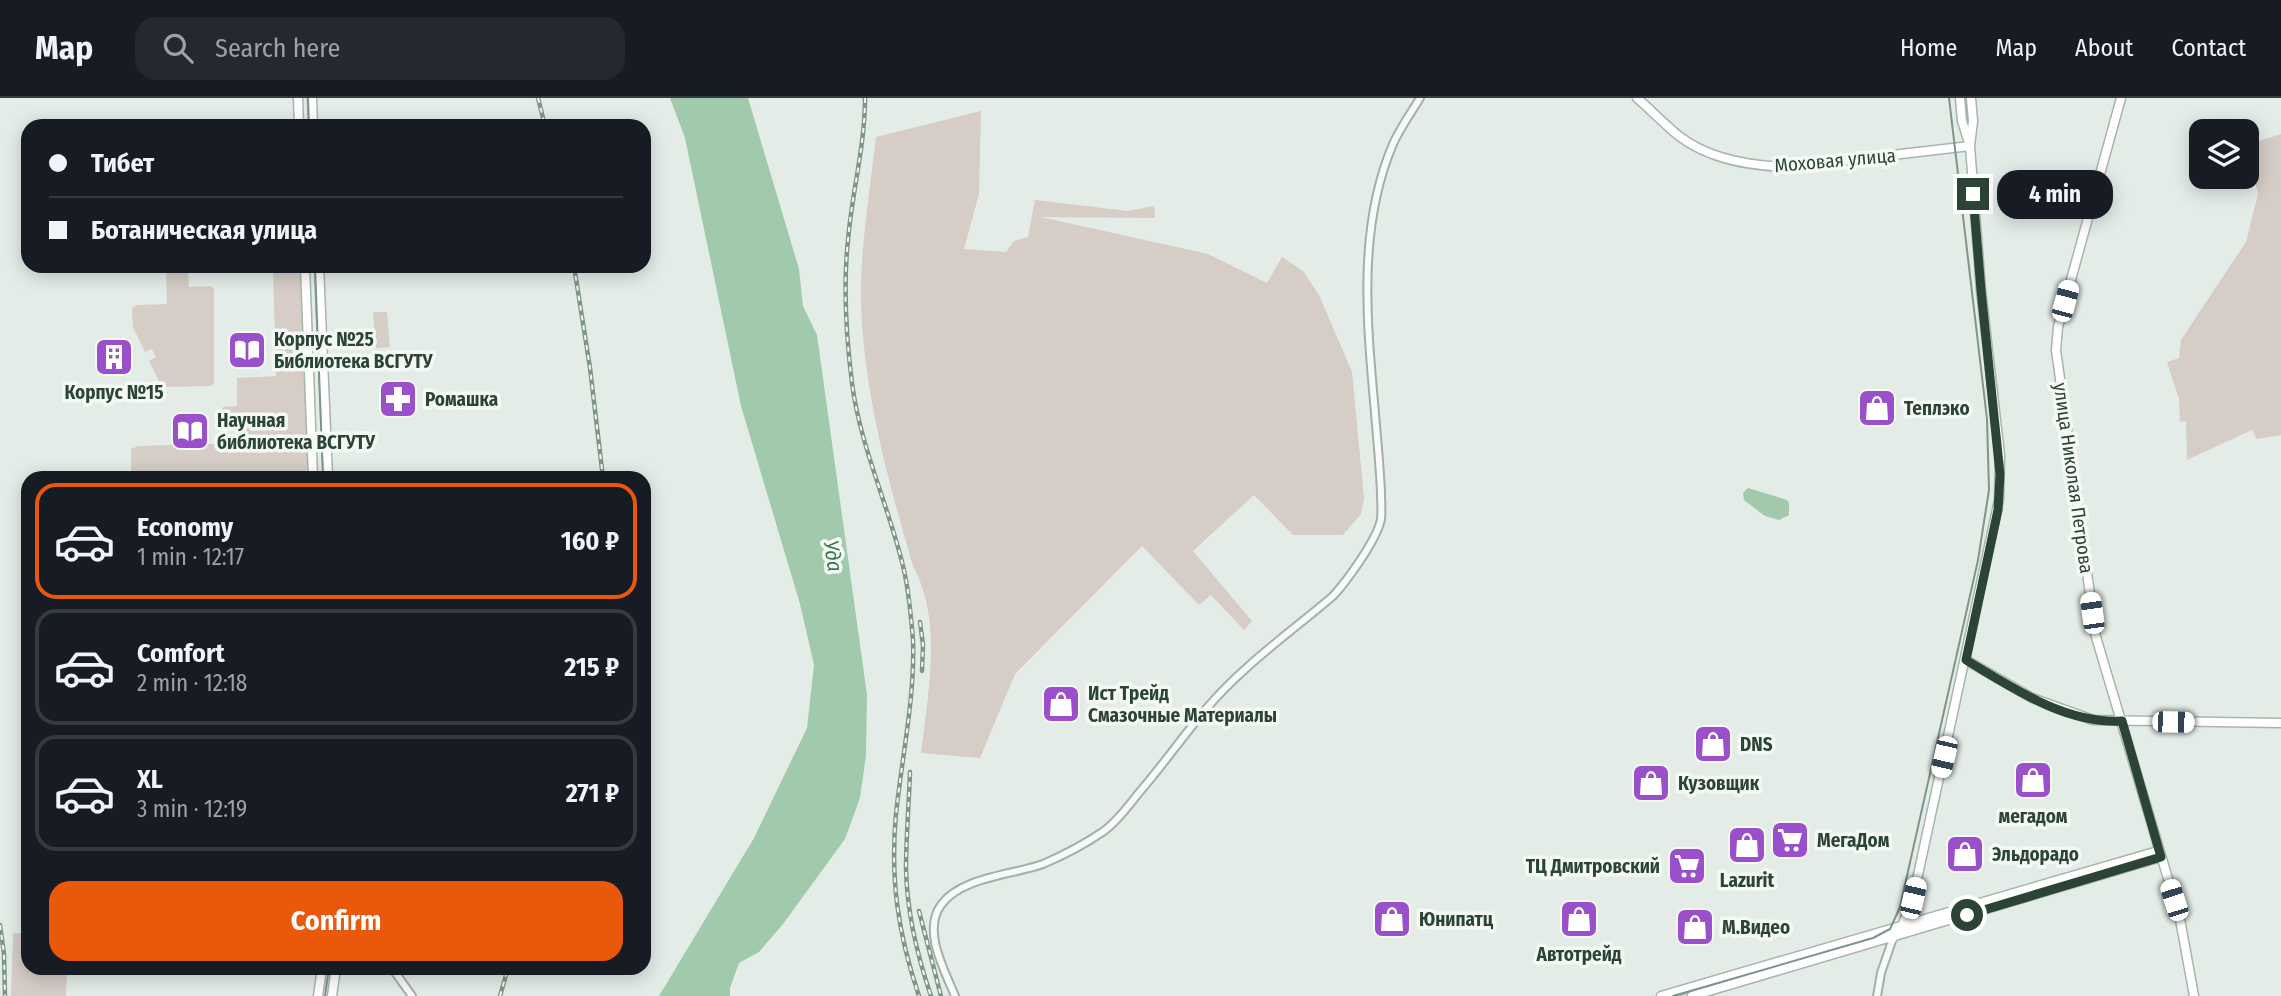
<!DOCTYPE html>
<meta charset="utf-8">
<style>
body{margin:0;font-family:"Fira Sans Condensed",sans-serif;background:#242831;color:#f1f3f6;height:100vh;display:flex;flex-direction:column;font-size:26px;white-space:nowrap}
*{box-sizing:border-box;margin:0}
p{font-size:23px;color:#9ea1a6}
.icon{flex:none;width:38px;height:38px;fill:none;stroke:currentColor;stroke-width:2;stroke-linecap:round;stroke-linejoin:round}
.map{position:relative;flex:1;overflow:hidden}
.panel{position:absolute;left:21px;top:373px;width:630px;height:504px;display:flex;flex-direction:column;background:#171b24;border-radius:21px;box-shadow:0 4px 18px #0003}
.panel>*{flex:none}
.hud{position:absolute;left:21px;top:21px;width:630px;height:154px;border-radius:21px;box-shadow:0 4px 18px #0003;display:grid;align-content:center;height:154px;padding:0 28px;background:#171b24}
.buttons{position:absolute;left:2189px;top:21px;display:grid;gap:14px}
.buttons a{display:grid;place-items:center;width:70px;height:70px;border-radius:14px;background:#171b24;box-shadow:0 4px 18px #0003;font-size:35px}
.end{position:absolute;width:32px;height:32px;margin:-16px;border:9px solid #2c4435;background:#fff;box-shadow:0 0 0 4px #fff}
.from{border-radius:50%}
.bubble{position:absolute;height:49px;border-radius:21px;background:#171b24;box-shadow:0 4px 18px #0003;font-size:23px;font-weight:700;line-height:49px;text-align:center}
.car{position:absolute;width:21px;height:42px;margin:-21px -10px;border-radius:9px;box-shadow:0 0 5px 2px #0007;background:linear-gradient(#fff 24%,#345 0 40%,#fff 0 76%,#345 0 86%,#fff 0)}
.hud b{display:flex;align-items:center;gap:24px;height:66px;font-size:26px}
.hud b+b{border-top:2px solid #363941}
.hud i{width:18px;height:18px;background:#f1f3f6}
ul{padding:12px 0 0;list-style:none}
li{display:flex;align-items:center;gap:21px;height:116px;margin:0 14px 10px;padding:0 14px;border:4px solid #363941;border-radius:21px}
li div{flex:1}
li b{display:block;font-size:26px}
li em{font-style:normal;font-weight:700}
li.on{border-color:#ea580c}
li>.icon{width:63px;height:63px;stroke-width:1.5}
.button{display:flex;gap:14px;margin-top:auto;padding:14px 28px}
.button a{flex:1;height:80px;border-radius:21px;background:#ea580c;color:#fff;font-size:28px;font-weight:700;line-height:80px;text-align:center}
header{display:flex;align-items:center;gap:42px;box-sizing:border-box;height:98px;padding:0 35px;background:#171b24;border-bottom:2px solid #363941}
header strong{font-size:33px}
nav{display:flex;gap:38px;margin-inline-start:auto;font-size:24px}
.search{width:490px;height:63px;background:#242831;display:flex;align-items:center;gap:18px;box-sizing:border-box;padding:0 24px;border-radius:21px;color:#9ea1a6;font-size:26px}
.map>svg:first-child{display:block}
.green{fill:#d5cdc6}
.water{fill:#a1caac}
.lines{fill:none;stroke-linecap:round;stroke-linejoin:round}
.minor-casing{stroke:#a2b0a7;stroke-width:10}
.major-casing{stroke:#a4b7ab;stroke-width:11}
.minor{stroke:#f7faf8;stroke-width:6}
.major{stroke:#fff;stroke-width:8}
.tram{stroke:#7e9587;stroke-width:2}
.rail-casing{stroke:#7e9587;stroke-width:4.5}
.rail{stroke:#f4f9f6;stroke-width:2;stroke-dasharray:5;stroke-linecap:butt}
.route{stroke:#2c4435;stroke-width:9}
.labels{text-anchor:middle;stroke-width:7;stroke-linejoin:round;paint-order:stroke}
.street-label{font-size:19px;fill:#2c4435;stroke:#f4f9f6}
.poi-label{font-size:19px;font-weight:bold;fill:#2c4435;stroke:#f4f9f6;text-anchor:start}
.water-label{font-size:21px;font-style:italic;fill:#38764b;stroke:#f4f9f6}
</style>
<header>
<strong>Map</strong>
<div class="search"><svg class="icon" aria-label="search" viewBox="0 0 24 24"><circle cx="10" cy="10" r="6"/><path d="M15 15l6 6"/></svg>Search here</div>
<nav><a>Home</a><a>Map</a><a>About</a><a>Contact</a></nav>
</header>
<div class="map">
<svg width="2281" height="898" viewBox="0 0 2281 898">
<rect width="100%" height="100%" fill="#e4ece7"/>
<path class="green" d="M981 13 979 96 964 151 1006 154 1014 143 1028 139 1035 102 1128 113 1154 108 1155 120 1041 119 1208 156 1267 185 1282 159 1303 173 1319 197 1352 274 1364 400 1361 416 1343 437H1293L1254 397 1193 453 1252 523 1244 532 1211 497 1199 507 1142 448 1015 576 980 660 921 655C928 595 943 523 913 468 888 382 864 295 861 205 860 150 870 93 876 39Z
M2281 36V337L2257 341 2252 332 2187 362 2186 323 2180 324 2179 301 2167 264 2179 260 2181 242 2246 144 2258 96 2247 47Z
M166 168H182V171L188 173 189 189 211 188 214 191V284L212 288 162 289 149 263 156 259 152 251 145 254 133 229 132 210 137 207 167 206Z
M273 168H301L309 380H131V351L138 348 239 345 238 330 223 328 222 312 223 309 237 308V280L276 278Z
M373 214H387L390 249 376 250Z
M13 835 28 836V870H67L66 898H11Z"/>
<path class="water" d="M670 0H748L799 171 803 208 817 237 867 597 866 657 860 700 845 741 783 826 759 854 739 865 730 890V898H659L754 740 807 630 814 567 800 506 741 308 685 40Z
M1748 390 1787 402 1789 405V417L1779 422 1765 418 1744 402 1743 395Z"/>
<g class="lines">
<defs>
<path id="minor" d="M392 870 412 898
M955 898C945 873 922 833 941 807 961 779 1012 777 1043 766 1064 757 1085 746 1104 733 1120 721 1130 705 1143 690 1165 664 1184 637 1206 611 1242 568 1291 534 1333 498 1347 483 1378 440 1381 421 1382 413 1381 403 1381 395 1380 368 1377 341 1375 315 1367 226 1357 130 1393 46 1400 30 1411 15 1420 0
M1877 898 1881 875 1893 840"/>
<path id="major" d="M298 0 299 28
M312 0 313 28
M1637 0C1651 12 1664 26 1679 38 1710 62 1751 68 1789 69L1970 48
M1960 0 1962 23 1969 45
M2121 0 2058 229 2056 252 2096 539 2180 821 2194 898
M305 168 313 380
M319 168 328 380
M1966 562 2032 600 2093 622 2281 625
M1893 840 1902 828 1913 800 1999 402 2000 357 1981 192 1970 48 1973 23 1971 0
M318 898 322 870
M332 898 336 870
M1661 898 2158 753
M1692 898 2161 759"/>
</defs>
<use href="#minor" class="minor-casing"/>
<use href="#major" class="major-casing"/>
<use href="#minor" class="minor"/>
<use href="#major" class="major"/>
<path class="tram" d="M308 0 309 28
M315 168 323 380
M325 898 329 870
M1673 898 1873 840 1890 831 1900 809 1978 462 1989 392 1987 321 1949 0"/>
<defs>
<path id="rail" d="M538 0 545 28
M865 0C865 48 852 94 848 142 843 189 846 237 852 285 860 348 888 406 903 468 909 492 911 518 913 542 915 600 902 658 896 716 890 781 898 836 919 898
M574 168 590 270 603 380
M920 524 923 547 922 573
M910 674C909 706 906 739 906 771 907 815 917 857 931 898
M919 813 941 898
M0 827 4 856 5 898
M500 898 508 870"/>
</defs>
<use href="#rail" class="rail-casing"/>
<use href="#rail" class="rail"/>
</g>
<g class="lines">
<path class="route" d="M1967 817 2161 759 2122 623C2065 626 2013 590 1966 562L1998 412 2000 376 1981 192 1973 96"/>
</g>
<defs>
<symbol id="library-square" viewBox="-11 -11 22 22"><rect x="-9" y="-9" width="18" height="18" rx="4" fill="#9a50ca" stroke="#f4f9f6"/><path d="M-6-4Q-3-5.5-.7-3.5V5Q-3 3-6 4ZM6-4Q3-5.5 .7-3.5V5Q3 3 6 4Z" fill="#fff"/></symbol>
<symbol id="building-square" viewBox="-11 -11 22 22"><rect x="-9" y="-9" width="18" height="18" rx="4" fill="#9a50ca" stroke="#f4f9f6"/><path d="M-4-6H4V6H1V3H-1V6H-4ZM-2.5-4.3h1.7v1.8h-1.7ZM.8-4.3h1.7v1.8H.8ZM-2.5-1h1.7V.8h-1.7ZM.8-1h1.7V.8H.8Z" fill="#fff"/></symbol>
<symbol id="pharmacy-square" viewBox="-11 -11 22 22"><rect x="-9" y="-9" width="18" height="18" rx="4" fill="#9a50ca" stroke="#f4f9f6"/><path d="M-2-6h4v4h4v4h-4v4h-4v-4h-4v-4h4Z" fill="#fff"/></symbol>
<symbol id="shop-square" viewBox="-11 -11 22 22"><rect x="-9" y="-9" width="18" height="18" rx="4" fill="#9a50ca" stroke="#f4f9f6"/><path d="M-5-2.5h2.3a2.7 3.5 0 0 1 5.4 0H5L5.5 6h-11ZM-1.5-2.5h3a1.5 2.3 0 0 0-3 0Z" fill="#fff"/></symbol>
<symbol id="supermarket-square" viewBox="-11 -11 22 22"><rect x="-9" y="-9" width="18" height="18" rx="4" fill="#9a50ca" stroke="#f4f9f6"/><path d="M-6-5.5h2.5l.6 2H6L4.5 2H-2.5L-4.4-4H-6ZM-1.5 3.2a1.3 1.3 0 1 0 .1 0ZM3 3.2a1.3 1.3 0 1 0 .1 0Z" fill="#fff"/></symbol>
</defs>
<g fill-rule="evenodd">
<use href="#library-square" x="225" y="230" width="44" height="44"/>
<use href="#building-square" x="92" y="237" width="44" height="44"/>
<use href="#pharmacy-square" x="376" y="279" width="44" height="44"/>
<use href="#shop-square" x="1855" y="288" width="44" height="44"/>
<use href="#library-square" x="168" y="311" width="44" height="44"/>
<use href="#shop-square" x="1039" y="584" width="44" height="44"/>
<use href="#shop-square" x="1691" y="624" width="44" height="44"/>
<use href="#shop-square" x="2011" y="660" width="44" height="44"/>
<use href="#shop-square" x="1629" y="663" width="44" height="44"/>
<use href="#supermarket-square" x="1768" y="720" width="44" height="44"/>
<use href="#shop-square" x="1725" y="725" width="44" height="44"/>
<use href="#shop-square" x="1943" y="734" width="44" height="44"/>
<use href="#supermarket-square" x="1665" y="746" width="44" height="44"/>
<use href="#shop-square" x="1370" y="799" width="44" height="44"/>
<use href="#shop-square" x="1557" y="799" width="44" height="44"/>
<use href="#shop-square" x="1673" y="807" width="44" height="44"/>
</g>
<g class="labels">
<g class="street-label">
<text transform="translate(1835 62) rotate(-5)" y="7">Моховая улица</text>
<text transform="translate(2074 380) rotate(82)" y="7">улица Николая Петрова</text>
</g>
<g class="poi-label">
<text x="274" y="248">Корпус №25<tspan x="274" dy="22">Библиотека ВСГУТУ</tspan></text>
<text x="114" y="301" text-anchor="middle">Корпус №15</text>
<text x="425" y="308">Ромашка</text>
<text x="1904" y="317">Теплэко</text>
<text x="217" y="329">Научная<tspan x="217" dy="22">библиотека ВСГУТУ</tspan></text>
<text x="1088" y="602">Ист Трейд<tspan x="1088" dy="22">Смазочные Материалы</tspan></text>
<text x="1740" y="653">DNS</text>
<text x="1678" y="692">Кузовщик</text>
<text x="2033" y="725" text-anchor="middle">мегадом</text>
<text x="1817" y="749">МегаДом</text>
<text x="1992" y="763">Эльдорадо</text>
<text x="1660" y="775" text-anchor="end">ТЦ Дмитровский</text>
<text x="1747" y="789" text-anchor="middle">Lazurit</text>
<text x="1419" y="828">Юнипатц</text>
<text x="1722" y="836">М.Видео</text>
<text x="1579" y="863" text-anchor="middle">Автотрейд</text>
</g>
<g class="water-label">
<text transform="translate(833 458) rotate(81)" y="7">Уда</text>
</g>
</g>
</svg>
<div class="buttons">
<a><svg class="icon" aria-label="layers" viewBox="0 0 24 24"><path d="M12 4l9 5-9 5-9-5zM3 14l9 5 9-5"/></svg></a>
</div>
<i class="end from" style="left:1967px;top:817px"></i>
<i class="end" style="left:1973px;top:96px"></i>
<div class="bubble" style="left:1997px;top:72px;width:116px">4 min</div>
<i class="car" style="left:2065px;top:203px;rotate:15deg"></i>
<i class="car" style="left:2092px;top:515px;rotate:352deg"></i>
<i class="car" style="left:2173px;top:624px;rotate:91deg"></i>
<i class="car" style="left:1944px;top:659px;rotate:193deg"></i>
<i class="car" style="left:1913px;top:800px;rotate:13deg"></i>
<i class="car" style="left:2174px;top:802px;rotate:342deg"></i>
<div class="hud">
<b><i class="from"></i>Тибет</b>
<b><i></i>Ботаническая улица</b>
</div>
<section class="panel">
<ul>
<li class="on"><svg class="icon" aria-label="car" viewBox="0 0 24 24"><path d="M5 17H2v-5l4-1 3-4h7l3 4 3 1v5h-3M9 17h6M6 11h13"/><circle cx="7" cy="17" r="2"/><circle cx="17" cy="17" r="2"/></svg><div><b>Economy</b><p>1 min · 12:17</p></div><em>160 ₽</em></li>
<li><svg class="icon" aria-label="car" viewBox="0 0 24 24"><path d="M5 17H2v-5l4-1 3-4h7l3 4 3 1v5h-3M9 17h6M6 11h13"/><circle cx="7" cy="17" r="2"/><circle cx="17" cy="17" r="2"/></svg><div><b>Comfort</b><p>2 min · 12:18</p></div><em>215 ₽</em></li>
<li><svg class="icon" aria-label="car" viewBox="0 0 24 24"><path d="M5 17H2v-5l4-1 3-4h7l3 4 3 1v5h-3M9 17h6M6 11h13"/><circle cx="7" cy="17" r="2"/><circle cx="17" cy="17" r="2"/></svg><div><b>XL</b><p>3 min · 12:19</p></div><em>271 ₽</em></li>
</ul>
<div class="button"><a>Confirm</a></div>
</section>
</div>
